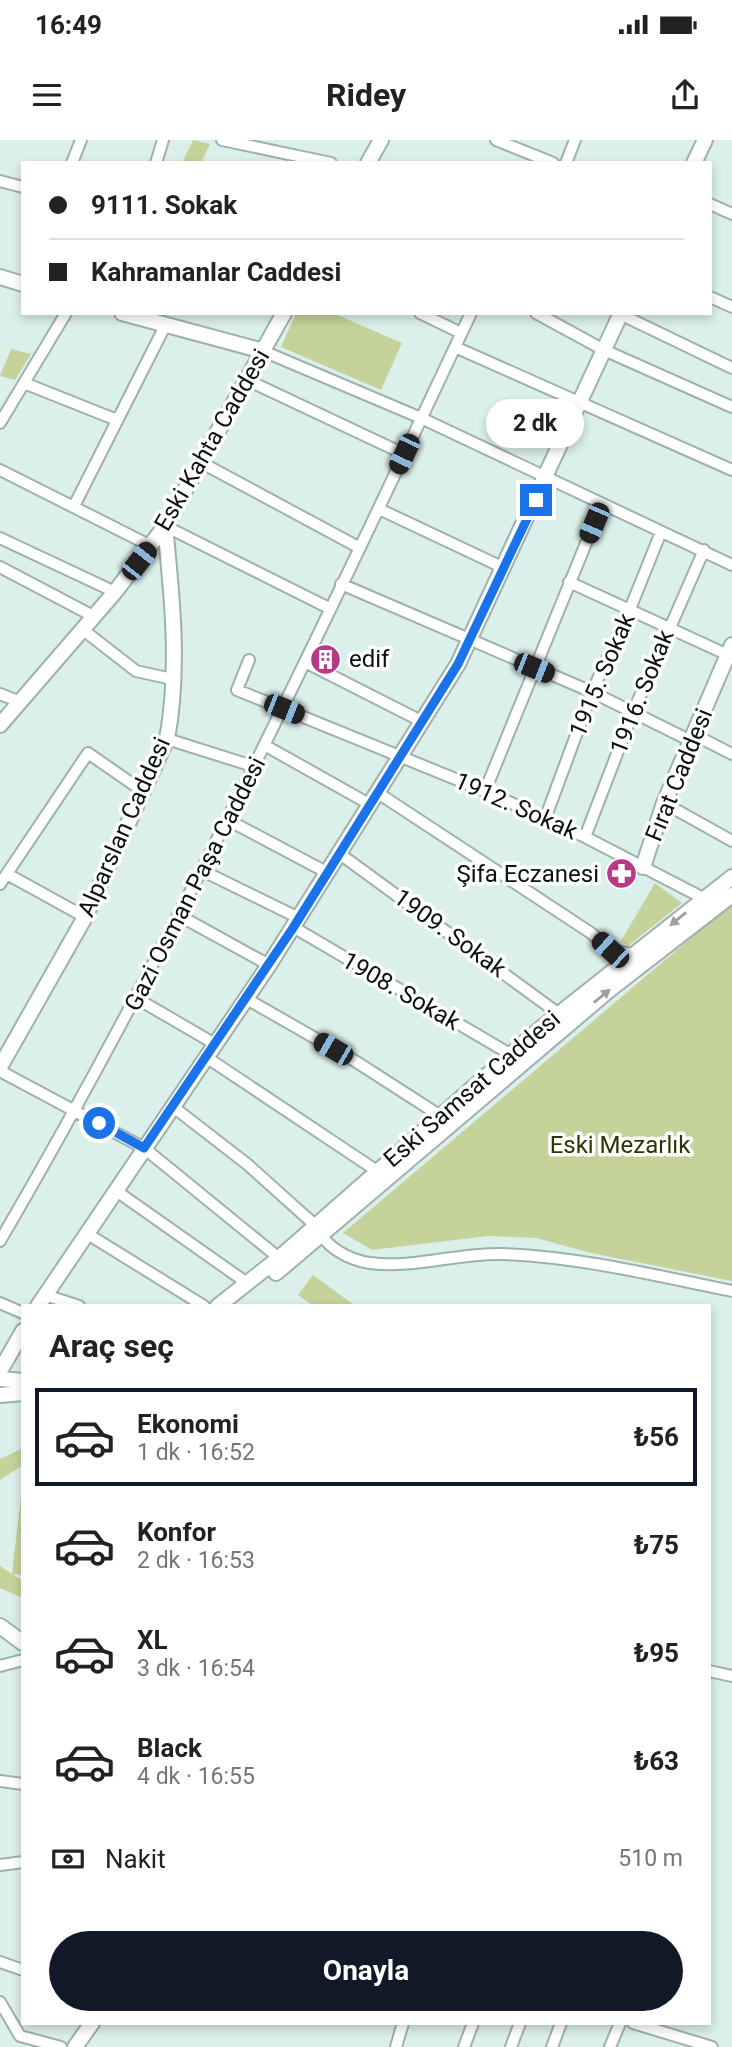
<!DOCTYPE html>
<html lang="tr">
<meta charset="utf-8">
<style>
body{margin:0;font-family:Roboto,sans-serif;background:#f2f2f2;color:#222;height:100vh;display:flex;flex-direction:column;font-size:26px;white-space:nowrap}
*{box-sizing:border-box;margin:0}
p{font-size:23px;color:#767676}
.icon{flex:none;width:38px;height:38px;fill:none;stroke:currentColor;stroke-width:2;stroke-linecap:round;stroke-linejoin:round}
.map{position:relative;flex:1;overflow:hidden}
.sheet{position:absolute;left:21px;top:1164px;width:690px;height:721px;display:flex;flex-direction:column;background:#fff;border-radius:0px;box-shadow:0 4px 10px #0003}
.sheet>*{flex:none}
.banner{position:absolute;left:21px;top:21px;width:691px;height:154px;border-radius:0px;box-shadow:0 4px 10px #0003;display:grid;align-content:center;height:154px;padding:0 28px;background:#fff}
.end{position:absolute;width:32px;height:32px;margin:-16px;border:9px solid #1a73e8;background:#fff;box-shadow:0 0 0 4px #fff}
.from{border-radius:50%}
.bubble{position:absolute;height:49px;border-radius:24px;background:#fff;box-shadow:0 4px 10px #0003;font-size:23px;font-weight:700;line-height:49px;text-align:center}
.car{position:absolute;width:21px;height:42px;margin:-21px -10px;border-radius:9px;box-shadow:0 0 5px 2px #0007;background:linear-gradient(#222 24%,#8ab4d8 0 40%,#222 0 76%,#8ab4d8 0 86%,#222 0)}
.banner b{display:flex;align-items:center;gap:24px;height:66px;font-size:26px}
.banner b+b{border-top:2px solid #e0e0e0}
.banner i{width:18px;height:18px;background:#222}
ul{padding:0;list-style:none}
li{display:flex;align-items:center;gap:21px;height:98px;margin:0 14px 10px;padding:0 14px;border:4px solid transparent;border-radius:0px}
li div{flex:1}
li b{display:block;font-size:26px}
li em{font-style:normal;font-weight:700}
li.active{border-color:#111827}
li>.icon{width:63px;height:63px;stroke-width:1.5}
h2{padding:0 28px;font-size:32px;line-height:84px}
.pay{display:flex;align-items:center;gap:18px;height:77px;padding:0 28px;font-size:26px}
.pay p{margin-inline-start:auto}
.primary-button{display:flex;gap:14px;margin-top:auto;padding:14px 28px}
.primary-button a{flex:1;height:80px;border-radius:42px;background:#111827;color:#fff;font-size:28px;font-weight:700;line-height:80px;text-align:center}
.status{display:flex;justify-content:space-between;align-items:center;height:49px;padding:0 35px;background:#fff;direction:ltr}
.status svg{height:19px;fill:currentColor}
header{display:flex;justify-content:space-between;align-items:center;height:91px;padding:0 28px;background:#fff;font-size:32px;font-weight:700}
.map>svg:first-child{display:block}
.green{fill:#c5d29a}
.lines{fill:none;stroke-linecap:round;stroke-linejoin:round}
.street-casing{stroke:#9eb1ae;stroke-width:14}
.secondary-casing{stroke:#9eb1ae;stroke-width:18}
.street{stroke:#fff;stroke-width:10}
.secondary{stroke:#fff;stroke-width:14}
.oneway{fill:#9da09f}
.route{stroke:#1a73e8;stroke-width:9}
.labels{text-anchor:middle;stroke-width:7;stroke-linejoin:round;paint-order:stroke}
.street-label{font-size:24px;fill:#0b1110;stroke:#fff}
.poi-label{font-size:24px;fill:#0b1110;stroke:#fff;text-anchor:start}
.park-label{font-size:24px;fill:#2d3506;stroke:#fff}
</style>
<div class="status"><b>16:49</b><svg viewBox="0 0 49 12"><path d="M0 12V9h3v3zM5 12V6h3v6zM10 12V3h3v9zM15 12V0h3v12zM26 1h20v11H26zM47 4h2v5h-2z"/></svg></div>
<header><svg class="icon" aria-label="menu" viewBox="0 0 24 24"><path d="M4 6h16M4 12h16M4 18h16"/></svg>Ridey<svg class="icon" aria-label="share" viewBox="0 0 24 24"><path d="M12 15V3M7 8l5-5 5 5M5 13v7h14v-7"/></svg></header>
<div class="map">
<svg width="732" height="1907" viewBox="0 0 732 1907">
<rect width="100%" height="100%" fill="#dbefeb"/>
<path class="green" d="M193 0 210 4 201 23H182Z
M296 173H333L402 203 381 250 281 207Z
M11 209 31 214 15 240 0 236Z
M655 743 682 763 628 806 621 801Z
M730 765 732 767V1141L591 1113 536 1098 488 1096 372 1110 343 1093Z
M313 1135 354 1165H312L298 1155Z
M23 1308V1325L0 1340V1319Z
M23 1338V1435L12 1434Z
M0 1426 23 1441V1458L0 1448Z"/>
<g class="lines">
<defs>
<path id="street" d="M222 0 331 23
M496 0 553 23
M72 23 81 0
M156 23 163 0
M566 23 575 0
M0 41 23 47
M710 64 732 74
M710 157 732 167
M420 173 461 193
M536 173 604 210 732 267
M620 174 732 228
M455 207 732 330
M263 211 421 278 732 425
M247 240 404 314
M24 243 117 280
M0 283 66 173
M202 323 360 408
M0 330 151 406
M74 366 165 186
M379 369 504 428
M165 386 329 468
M0 398 115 452
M0 427 93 476
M569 442 728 515
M341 444 592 552 691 601
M82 489 136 531 172 539
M249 520 237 550 485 651 585 697 703 758H709
M305 522 423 582
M0 554 20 562
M693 594 732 614
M167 599 256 627
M266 606 371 665
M485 651 602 364
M378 653 591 793 610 810 633 814
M664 663 732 701
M545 679 592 552 630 469 661 392
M228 680 328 733
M585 697 633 572 704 410
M340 714 559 874
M203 731 299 778
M7 734 85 777
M0 744 88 613 144 652
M180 776 269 825
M293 787 510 914
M136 858 215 904
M245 858 355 921 439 975
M206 917 377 1031
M0 931 144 1008 279 1118
M172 966 247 1024 316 1086C324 1106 348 1120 370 1123 414 1129 460 1112 504 1114 581 1117 657 1136 732 1151
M115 1050 247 1143
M86 1093 204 1166
M0 1101C175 801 323 488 471 173
M45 1155 79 1166
M0 1163 23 1173
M0 1526 23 1520
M709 1531 732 1536
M0 1641 23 1644
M0 1725 23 1722
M0 1822 23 1830
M0 1862 20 1896 61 1907
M633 1883 712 1907
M396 1907 403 1883
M464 1907 473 1883
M511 1907 520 1883
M552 1907 561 1883
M610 1907 620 1883"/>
<path id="secondary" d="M368 23 381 0
M694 23 705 0
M0 137 23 144
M122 173 263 211
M0 585 115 452 165 386 284 173
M643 727 664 663 732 505
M0 927 85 777 167 599C180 529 172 456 165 386
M276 1133 608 851 732 755
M38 1166 269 825 458 524 621 173
M218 1166 279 1118 540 889 732 737
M0 1231 23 1191
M0 1239 23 1241
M0 1255 23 1253
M0 1486 23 1503
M75 1907 92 1883"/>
</defs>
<use href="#street" class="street-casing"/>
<use href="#secondary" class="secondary-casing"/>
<use href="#street" class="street"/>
<use href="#secondary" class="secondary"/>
</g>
<defs><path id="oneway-solid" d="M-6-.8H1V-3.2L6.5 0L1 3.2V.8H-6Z" transform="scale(1.75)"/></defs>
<g class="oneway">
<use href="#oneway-solid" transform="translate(678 779) rotate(141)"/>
<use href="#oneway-solid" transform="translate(602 856) rotate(-39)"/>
</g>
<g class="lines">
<path class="route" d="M99 983 144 1008 293 788 458 524 536 360"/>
</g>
<defs>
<symbol id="building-disc" viewBox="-11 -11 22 22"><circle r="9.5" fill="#b83a87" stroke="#fff"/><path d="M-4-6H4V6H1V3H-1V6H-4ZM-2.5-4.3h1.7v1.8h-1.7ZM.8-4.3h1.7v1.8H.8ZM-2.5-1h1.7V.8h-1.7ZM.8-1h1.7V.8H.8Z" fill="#fff"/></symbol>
<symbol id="pharmacy-disc" viewBox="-11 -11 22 22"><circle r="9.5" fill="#b83a87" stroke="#fff"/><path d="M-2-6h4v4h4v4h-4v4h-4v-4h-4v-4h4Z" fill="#fff"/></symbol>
</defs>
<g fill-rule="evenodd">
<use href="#building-disc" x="308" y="502" width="35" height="35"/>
<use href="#pharmacy-disc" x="604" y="716" width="35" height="35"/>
</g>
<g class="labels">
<g class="street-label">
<text transform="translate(212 300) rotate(-60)" y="8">Eski Kahta Caddesi</text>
<text transform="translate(602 535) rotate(-67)" y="8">1915. Sokak</text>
<text transform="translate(642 552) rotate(-68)" y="8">1916. Sokak</text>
<text transform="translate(679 635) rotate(-68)" y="8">Fırat Caddesi</text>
<text transform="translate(516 666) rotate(24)" y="8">1912. Sokak</text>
<text transform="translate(124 687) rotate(-66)" y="8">Alparslan Caddesi</text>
<text transform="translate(195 744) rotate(-63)" y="8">Gazi Osman Paşa Caddesi</text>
<text transform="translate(450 793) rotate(36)" y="8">1909. Sokak</text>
<text transform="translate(401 851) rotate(30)" y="8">1908. Sokak</text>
<text transform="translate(472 949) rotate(-41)" y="8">Eski Samsat Caddesi</text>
</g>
<g class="poi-label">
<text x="349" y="527">edif</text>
<text x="599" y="742" text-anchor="end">Şifa Eczanesi</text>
</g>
<g class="park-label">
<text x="620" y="1013">Eski Mezarlık</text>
</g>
</g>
</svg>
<i class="end from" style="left:99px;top:983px"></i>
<i class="end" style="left:536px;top:360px"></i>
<div class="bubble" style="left:486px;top:259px;width:98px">2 dk</div>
<i class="car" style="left:404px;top:314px;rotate:205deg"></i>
<i class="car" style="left:594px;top:383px;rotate:203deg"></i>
<i class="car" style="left:139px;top:421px;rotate:38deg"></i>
<i class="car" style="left:534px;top:528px;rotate:112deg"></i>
<i class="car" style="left:284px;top:569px;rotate:112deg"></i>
<i class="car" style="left:610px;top:810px;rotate:312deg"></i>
<i class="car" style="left:333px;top:909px;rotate:300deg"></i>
<div class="banner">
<b><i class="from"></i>9111. Sokak</b>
<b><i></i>Kahramanlar Caddesi</b>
</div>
<section class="sheet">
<h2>Araç seç</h2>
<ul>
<li class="active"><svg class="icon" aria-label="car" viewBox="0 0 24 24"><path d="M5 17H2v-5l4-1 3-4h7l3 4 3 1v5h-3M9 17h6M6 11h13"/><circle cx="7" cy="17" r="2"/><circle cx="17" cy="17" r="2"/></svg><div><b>Ekonomi</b><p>1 dk · 16:52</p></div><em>₺56</em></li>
<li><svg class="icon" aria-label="car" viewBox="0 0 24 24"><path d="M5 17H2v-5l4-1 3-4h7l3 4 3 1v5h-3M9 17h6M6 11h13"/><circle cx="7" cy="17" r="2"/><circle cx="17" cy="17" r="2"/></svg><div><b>Konfor</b><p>2 dk · 16:53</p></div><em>₺75</em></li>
<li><svg class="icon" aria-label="car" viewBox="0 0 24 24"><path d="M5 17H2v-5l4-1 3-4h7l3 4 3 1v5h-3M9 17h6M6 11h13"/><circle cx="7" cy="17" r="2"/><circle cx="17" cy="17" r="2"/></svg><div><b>XL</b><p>3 dk · 16:54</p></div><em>₺95</em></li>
<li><svg class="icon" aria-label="car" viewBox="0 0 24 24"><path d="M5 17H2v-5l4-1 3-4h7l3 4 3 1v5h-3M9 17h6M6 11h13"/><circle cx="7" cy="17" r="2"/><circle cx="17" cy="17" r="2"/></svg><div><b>Black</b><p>4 dk · 16:55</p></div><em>₺63</em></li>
</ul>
<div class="pay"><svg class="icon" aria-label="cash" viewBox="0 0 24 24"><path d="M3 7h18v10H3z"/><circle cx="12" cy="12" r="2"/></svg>Nakit<p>510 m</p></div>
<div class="primary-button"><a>Onayla</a></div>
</section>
</div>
